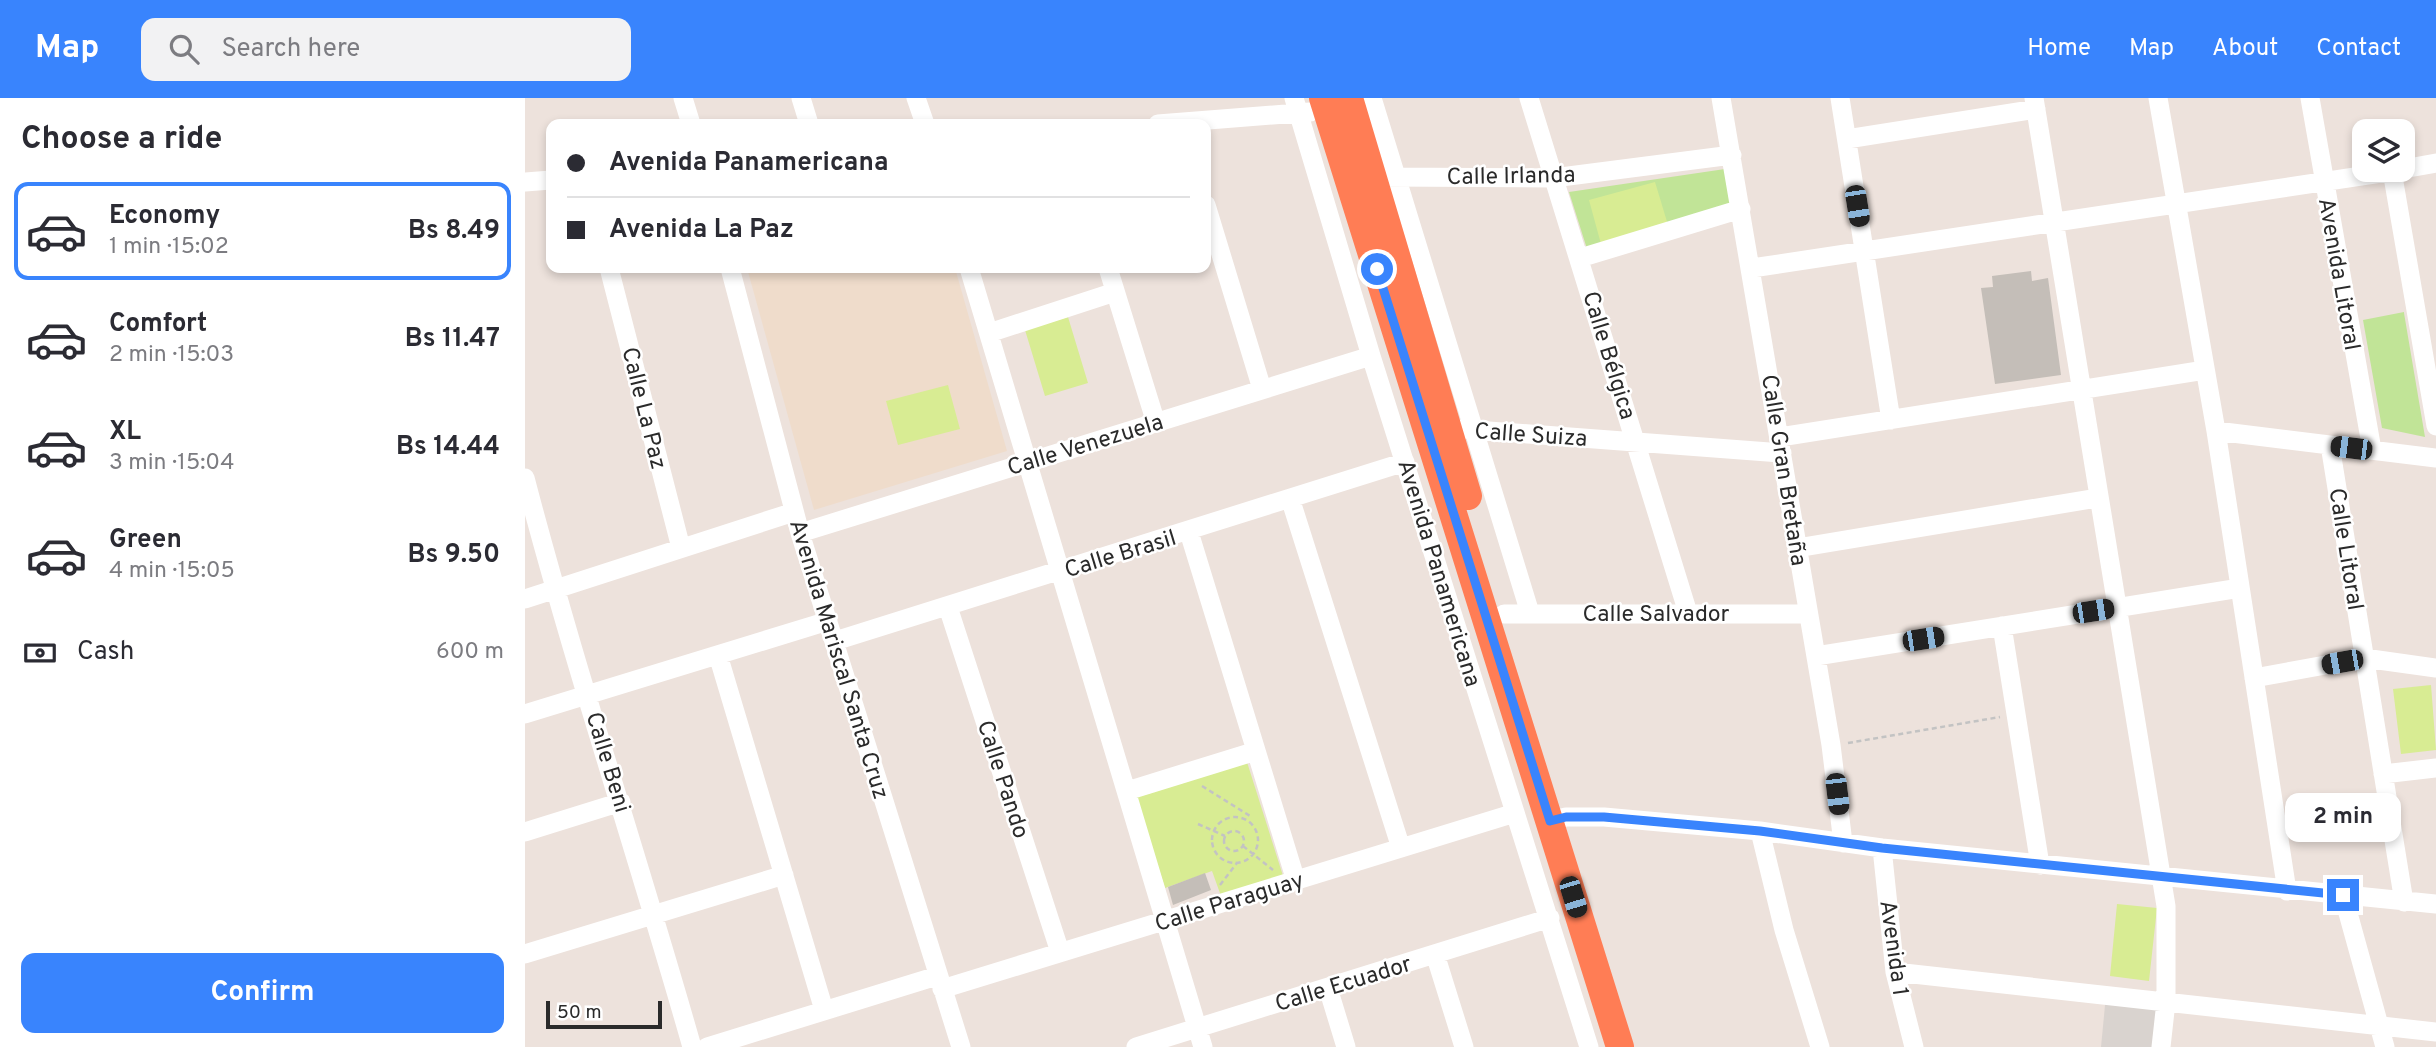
<!DOCTYPE html>
<meta charset="utf-8">
<style>
body{margin:0;font-family:Overpass,sans-serif;background:#f2f2f3;color:#2b2b33;height:100vh;display:flex;flex-direction:column;font-size:26px;white-space:nowrap}
*{box-sizing:border-box;margin:0}
p{font-size:23px;color:#7c7c81}
.icon{flex:none;width:38px;height:38px;fill:none;stroke:currentColor;stroke-width:2;stroke-linecap:round;stroke-linejoin:round}
.map{position:relative;flex:1;overflow:hidden}
.sheet{display:flex;flex-direction:column;background:#fff;width:525px}
.sheet>*{flex:none}
.hud{position:absolute;left:21px;top:21px;width:665px;height:154px;border-radius:14px;box-shadow:0 4px 10px #0003;display:grid;align-content:center;height:154px;padding:0 21px;background:#fff}
.buttons{position:absolute;left:1827px;top:21px;display:grid;gap:14px}
.buttons a{display:grid;place-items:center;width:63px;height:63px;border-radius:14px;background:#fff;box-shadow:0 4px 10px #0003;font-size:35px}
.scale{position:absolute;left:21px;bottom:18px;width:116px;box-sizing:border-box;padding-left:7px;border:4px solid #2a2a2a;border-top:0;font-size:19px;line-height:24px;white-space:nowrap;color:#2a2a2a;-webkit-text-stroke:5px #fff;paint-order:stroke}
.end{position:absolute;width:32px;height:32px;margin:-16px;border:9px solid #3984fd;background:#fff;box-shadow:0 0 0 4px #fff}
.from{border-radius:50%}
.bubble{position:absolute;height:49px;border-radius:14px;background:#fff;box-shadow:0 4px 10px #0003;font-size:23px;font-weight:700;line-height:49px;text-align:center}
.car{position:absolute;width:21px;height:42px;margin:-21px -10px;border-radius:9px;box-shadow:0 0 5px 2px #0007;background:linear-gradient(#222 24%,#8ab4d8 0 40%,#222 0 76%,#8ab4d8 0 86%,#222 0)}
.hud b{display:flex;align-items:center;gap:24px;height:66px;font-size:26px}
.hud b+b{border-top:2px solid #e1e1e2}
.hud i{width:18px;height:18px;background:#2b2b33}
ul{padding:0;list-style:none}
li{display:flex;align-items:center;gap:21px;height:98px;margin:0 14px 10px;padding:0 7px;border:4px solid transparent;border-radius:14px}
li div{flex:1}
li b{display:block;font-size:26px}
li em{font-style:normal;font-weight:700}
li.active{border-color:#3984fd}
li>.icon{width:63px;height:63px;stroke-width:1.5}
h2{padding:0 21px;font-size:32px;line-height:84px}
.pay{display:flex;align-items:center;gap:18px;height:77px;padding:0 21px;font-size:26px}
.pay p{margin-inline-start:auto}
.cta{display:flex;gap:14px;margin-top:auto;padding:14px 21px}
.cta a{flex:1;height:80px;border-radius:14px;background:#3984fd;color:#fff;font-size:28px;font-weight:700;line-height:80px;text-align:center}
header{display:flex;align-items:center;gap:42px;box-sizing:border-box;height:98px;padding:0 35px;background:#3984fd;color:#fff}
header strong{font-size:33px}
nav{display:flex;gap:38px;margin-inline-start:auto;font-size:24px}
.search{width:490px;height:63px;background:#f2f2f3;display:flex;align-items:center;gap:18px;box-sizing:border-box;padding:0 24px;border-radius:14px;color:#7c7c81;font-size:26px}
main{display:flex;flex:1;min-height:0}
.map>svg:first-child{display:block}
.education{fill:#efdccb}
.green{fill:#c1e497}
.pitch{fill:#d8ec93}
.plaza{fill:#d9d3cf}
.building{fill:#c4beb8}
.lines{fill:none;stroke-linecap:round;stroke-linejoin:round}
.path{stroke:#c3c3c3;stroke-width:2.5;stroke-dasharray:5 3.5;stroke-linecap:butt}
.minor{stroke:#fff;stroke-width:19}
.highway{stroke:#ff7d55;stroke-width:28}
.route{stroke:#3984fd;stroke-width:9}
.labels{text-anchor:middle;stroke-width:5;stroke-linejoin:round;paint-order:stroke}
.street-label{font-size:23px;fill:#2a2a2a;stroke:#fff}
</style>
<header>
<strong>Map</strong>
<div class="search"><svg class="icon" aria-label="search" viewBox="0 0 24 24"><circle cx="10" cy="10" r="6"/><path d="M15 15l6 6"/></svg>Search here</div>
<nav><a>Home</a><a>Map</a><a>About</a><a>Contact</a></nav>
</header>
<main>
<section class="sheet">
<h2>Choose a ride</h2>
<ul>
<li class="active"><svg class="icon" aria-label="car" viewBox="0 0 24 24"><path d="M5 17H2v-5l4-1 3-4h7l3 4 3 1v5h-3M9 17h6M6 11h13"/><circle cx="7" cy="17" r="2"/><circle cx="17" cy="17" r="2"/></svg><div><b>Economy</b><p>1 min · 15:02</p></div><em>Bs 8.49</em></li>
<li><svg class="icon" aria-label="car" viewBox="0 0 24 24"><path d="M5 17H2v-5l4-1 3-4h7l3 4 3 1v5h-3M9 17h6M6 11h13"/><circle cx="7" cy="17" r="2"/><circle cx="17" cy="17" r="2"/></svg><div><b>Comfort</b><p>2 min · 15:03</p></div><em>Bs 11.47</em></li>
<li><svg class="icon" aria-label="car" viewBox="0 0 24 24"><path d="M5 17H2v-5l4-1 3-4h7l3 4 3 1v5h-3M9 17h6M6 11h13"/><circle cx="7" cy="17" r="2"/><circle cx="17" cy="17" r="2"/></svg><div><b>XL</b><p>3 min · 15:04</p></div><em>Bs 14.44</em></li>
<li><svg class="icon" aria-label="car" viewBox="0 0 24 24"><path d="M5 17H2v-5l4-1 3-4h7l3 4 3 1v5h-3M9 17h6M6 11h13"/><circle cx="7" cy="17" r="2"/><circle cx="17" cy="17" r="2"/></svg><div><b>Green</b><p>4 min · 15:05</p></div><em>Bs 9.50</em></li>
</ul>
<div class="pay"><svg class="icon" aria-label="cash" viewBox="0 0 24 24"><path d="M3 7h18v10H3z"/><circle cx="12" cy="12" r="2"/></svg>Cash<p>600 m</p></div>
<div class="cta"><a>Confirm</a></div>
</section>
<div class="map">
<svg width="1911" height="949" viewBox="0 0 1911 949">
<rect width="100%" height="100%" fill="#ede2dc"/>
<path class="education" d="M222 170H430L482 353 289 412Z"/>
<path class="green" d="M1200 71 1206 110 1063 154 1044 94Z
M1879 214V215L1900 339 1857 330 1838 222Z"/>
<path class="pitch" d="M1130 84 1143 127 1076 146 1064 102Z
M543 219 563 285 520 298 500 232Z
M423 287 435 331 373 347 361 303Z
M1906 587 1911 652 1876 656 1868 591Z
M722 664 759 781 696 798 687 773 640 790 610 698Z
M1592 806 1632 810 1624 883 1585 878Z"/>
<path class="plaza" d="M1581 897 1636 903 1633 949H1576Z"/>
<path class="building" d="M1506 173 1507 183 1523 180 1536 277 1470 286 1456 190 1468 189 1467 178Z
M680 775 686 792 648 807 643 789Z"/>
<g class="lines">
<path class="path" d="M1323 645 1475 619
M677 688 725 718
M687 742a23 23 0 1 1 46 0a23 23 0 1 1-46 0Z
M673 726 700 738
M699 743a10 10 0 1 1 20 0a10 10 0 1 1-20 0Z
M718 748 748 772
M695 787 712 765"/>
<path class="minor" d="M158 0 166 26
M276 0 284 26
M391 0 400 26
M769 0 846 258 1064 949
M847 0 1005 515
M1004 0 1163 515
M1196 0 1306 647 1318 745
M1315 0 1366 322
M1509 0 1641 808V904L1636 949
M1633 0 1691 333 1762 793
M1785 0 1847 352
M633 26 785 14
M1322 41 1511 11
M1878 71 1911 65
M1867 73 1911 328
M859 79 1028 80 1207 57
M0 84 26 82
M681 107 737 291
M1055 160 1216 111
M84 170 156 450
M205 170 275 435 436 949
M444 170 678 949
M583 170 631 325
M1227 170 1876 72
M464 235 590 194
M937 331 1257 355
M1691 333 1911 360
M1255 339 1680 272
M1805 347 1879 804
M0 380C50 571 113 759 167 949
M765 400 876 750
M664 434 771 783
M275 435 846 258
M1272 450 1572 400
M0 501 269 414
M423 509 535 854
M979 516H1283
M1477 528 1515 767
M310 543 880 364
M193 557 299 912
M1291 558 1715 490
M1729 580 1839 560 1911 570
M0 616 303 523
M1858 676 1911 670
M602 693 731 653
M1025 723 1041 719H1079L1235 733 1357 750 1911 806
M1235 733 1259 832 1295 949
M0 734 96 704
M1357 750 1370 874 1389 949
M1818 797 1860 949
M0 856 259 777
M910 856 939 949
M1370 874 1911 934
M803 890 821 949
M417 891 990 715
M182 949 412 878
M611 949 1025 820"/>
<path class="highway" d="M798 0 1095 949
M824 0 943 398"/>
</g>
<g class="lines">
<path class="route" d="M852 171 1025 723 1041 719H1079L1235 733 1357 750 1818 797"/>
</g>
<g class="labels">
<g class="street-label">
<text transform="translate(986 77) rotate(-1)" y="8">Calle Irlanda</text>
<text transform="translate(1815 176) rotate(80)" y="8">Avenida Litoral</text>
<text transform="translate(1085 257) rotate(73)" y="8">Calle Bélgica</text>
<text transform="translate(120 310) rotate(76)" y="8">Calle La Paz</text>
<text transform="translate(1006 336) rotate(4)" y="8">Calle Suiza</text>
<text transform="translate(560 346) rotate(-17)" y="8">Calle Venezuela</text>
<text transform="translate(1260 372) rotate(81)" y="8">Calle Gran Bretaña</text>
<text transform="translate(1822 451) rotate(81)" y="8">Calle Litoral</text>
<text transform="translate(595 455) rotate(-17)" y="8">Calle Brasil</text>
<text transform="translate(915 475) rotate(73)" y="8">Avenida Panamericana</text>
<text x="1131" y="523">Calle Salvador</text>
<text transform="translate(315 561) rotate(73)" y="8">Avenida Mariscal Santa Cruz</text>
<text transform="translate(84 664) rotate(73)" y="8">Calle Beni</text>
<text transform="translate(479 681) rotate(72)" y="8">Calle Pando</text>
<text transform="translate(704 803) rotate(-17)" y="8">Calle Paraguay</text>
<text transform="translate(1370 850) rotate(82)" y="8">Avenida 1</text>
<text transform="translate(818 885) rotate(-17)" y="8">Calle Ecuador</text>
</g>
</g>
</svg>
<div class="buttons">
<a><svg class="icon" aria-label="layers" viewBox="0 0 24 24"><path d="M12 4l9 5-9 5-9-5zM3 14l9 5 9-5"/></svg></a>
</div>
<div class="scale">50 m</div>
<i class="end from" style="left:852px;top:171px"></i>
<i class="end" style="left:1818px;top:797px"></i>
<div class="bubble" style="left:1760px;top:695px;width:116px">2 min</div>
<i class="car" style="left:1332px;top:108px;rotate:171deg"></i>
<i class="car" style="left:1826px;top:350px;rotate:277deg"></i>
<i class="car" style="left:1568px;top:513px;rotate:81deg"></i>
<i class="car" style="left:1398px;top:541px;rotate:81deg"></i>
<i class="car" style="left:1817px;top:564px;rotate:260deg"></i>
<i class="car" style="left:1312px;top:696px;rotate:173deg"></i>
<i class="car" style="left:1048px;top:799px;rotate:163deg"></i>
<div class="hud">
<b><i class="from"></i>Avenida Panamericana</b>
<b><i></i>Avenida La Paz</b>
</div>
</div>
</main>
